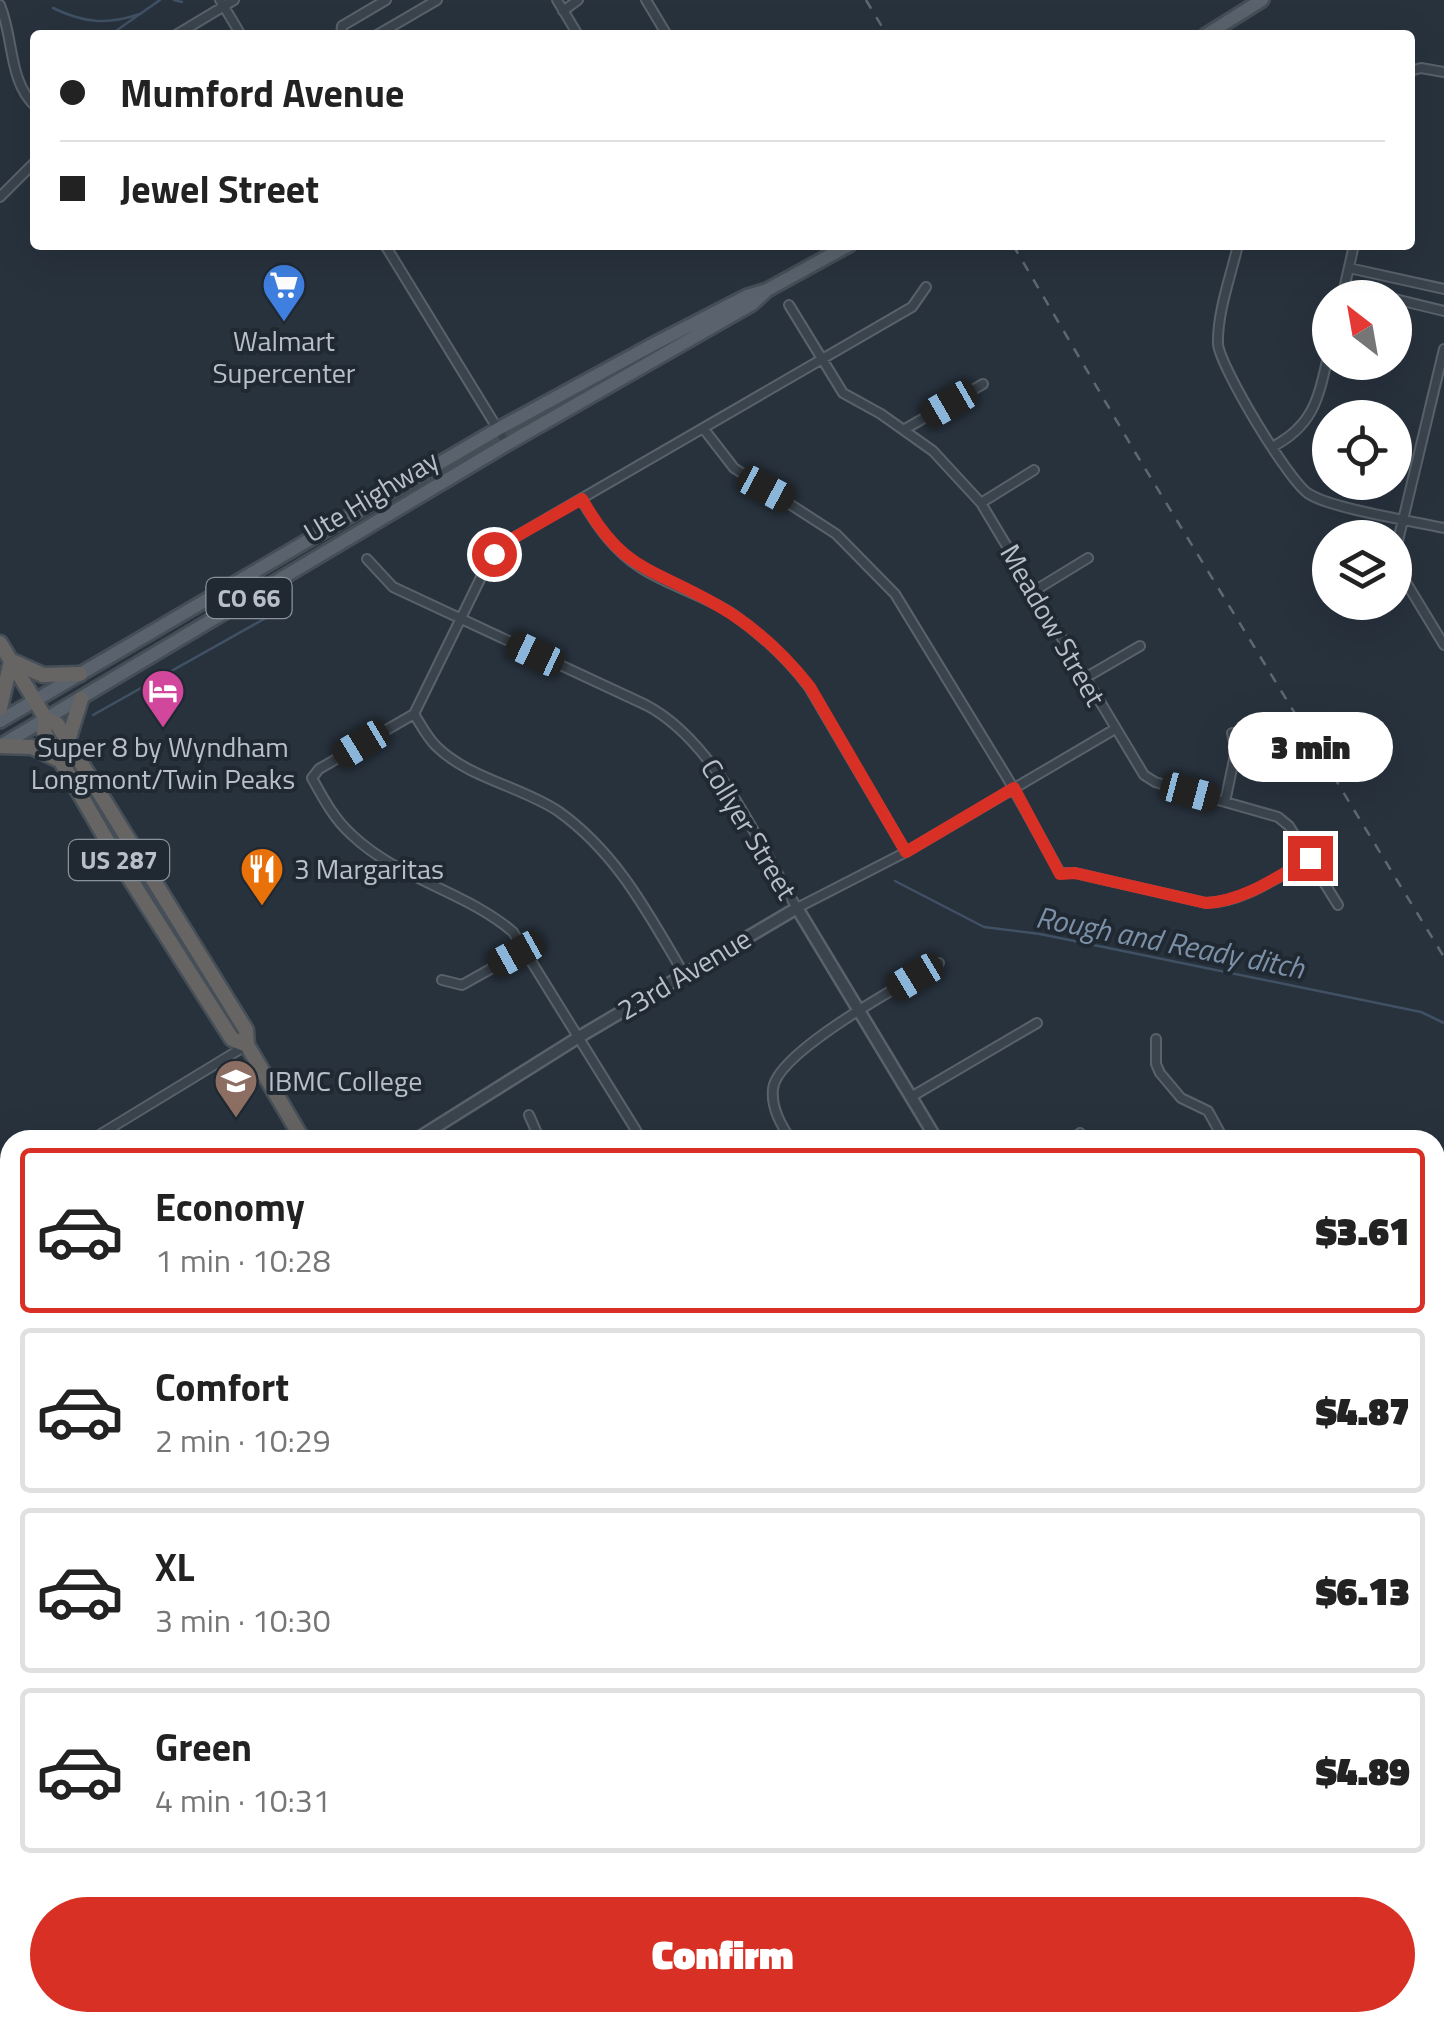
<!DOCTYPE html>
<meta charset="utf-8">
<style>
body{margin:0;font-family:"Titillium Web",sans-serif;background:#f6f6f6;color:#222;height:100vh;display:flex;flex-direction:column;font-size:38px;white-space:nowrap}
*{box-sizing:border-box;margin:0}
p{font-size:32px;color:#767676}
.icon{flex:none;width:55px;height:55px;fill:none;stroke:currentColor;stroke-width:2;stroke-linecap:round;stroke-linejoin:round}
.map{position:relative;flex:1;overflow:hidden}
.details{position:absolute;left:0px;top:1130px;width:1445px;height:902px;display:flex;flex-direction:column;background:#fff;border-radius:30px 30px 0 0;box-shadow:0 10px 40px #0002}
.details>*{flex:none}
.guide{position:absolute;left:30px;top:30px;width:1385px;height:220px;border-radius:10px;box-shadow:0 10px 40px #0002;display:grid;align-content:center;height:220px;padding:0 30px;background:#fff}
.needle{width:65px;rotate:329deg}
.fabs{position:absolute;left:1312px;top:280px;display:grid;gap:20px}
.fabs a{display:grid;place-items:center;width:100px;height:100px;border-radius:50%;background:#fff;box-shadow:0 10px 40px #0002;font-size:50px}
.end{position:absolute;width:45px;height:45px;margin:-22px;border:12px solid #d93025;background:#fff;box-shadow:0 0 0 5px #fff}
.from{border-radius:50%}
.bubble{position:absolute;height:70px;border-radius:35px;background:#fff;box-shadow:0 10px 40px #0002;font-size:32px;font-weight:800;line-height:70px;text-align:center}
.car{position:absolute;width:30px;height:60px;margin:-30px -15px;border-radius:12px;box-shadow:0 0 8px 2px #0007;background:linear-gradient(#222 24%,#8ab4d8 0 40%,#222 0 76%,#8ab4d8 0 86%,#222 0)}
.guide b{display:flex;align-items:center;gap:35px;height:95px;font-size:38px}
.guide b+b{border-top:2px solid #e0e0e0}
.guide i{width:25px;height:25px;background:#222}
ul{padding:18px 0 0;list-style:none}
li{display:flex;align-items:center;gap:30px;height:165px;margin:0 20px 15px;padding:0 10px;border:5px solid #e0e0e0;border-radius:10px}
li div{flex:1}
li b{display:block;font-size:38px}
li em{font-style:normal;font-weight:800}
li.selected{border-color:#d93025}
li>.icon{width:90px;height:90px;stroke-width:1.5}
.button{display:flex;gap:20px;margin-top:auto;padding:20px 30px}
.button a{flex:1;height:115px;border-radius:60px;background:#d93025;color:#fff;font-size:40px;font-weight:800;line-height:115px;text-align:center}
.map>svg:first-child{display:block}
.park{fill:url(#park-crowns)}
.lines{fill:none;stroke-linecap:round;stroke-linejoin:round}
.stream{stroke:#405164;stroke-width:2.5}
.canal{stroke:#405164;stroke-width:9}
.minor-casing{stroke:#59626b;stroke-width:12}
.tertiary-casing{stroke:#59626b;stroke-width:15}
.primary-casing{stroke:#454d56;stroke-width:18}
.trunk-casing{stroke:#464f58;stroke-width:19}
.minor{stroke:#3b444d;stroke-width:8}
.tertiary{stroke:#3b444d;stroke-width:10}
.primary{stroke:#5a636d;stroke-width:12}
.trunk{stroke:#666563;stroke-width:14}
.rail{stroke:#5e6874;stroke-width:2.5;stroke-dasharray:10 10;stroke-linecap:butt}
.route{stroke:#d93025;stroke-width:12}
.labels{text-anchor:middle;stroke-width:8;stroke-linejoin:round;paint-order:stroke}
.shield{fill:#202932;stroke:#8a929b;stroke-width:2.5}
.shield-label{font-size:25px;font-weight:bold;fill:#b8bfc8}
.poi-label{font-size:28px;fill:#b8bfc8;stroke:#202932}
.street-label{font-size:28px;fill:#b8bfc8;stroke:#202932}
.water-label{font-size:30px;font-style:italic;fill:#7c91a8;stroke:#202932}
</style>
<div class="map">
<svg width="1444" height="2032" viewBox="0 0 1444 2032">
<defs>
<pattern id="park-crowns" width="20" height="18" patternUnits="userSpaceOnUse" patternTransform="scale(2.5)"><rect width="20" height="18" fill="#2b3f3f"/><path d="M2 6a3 3 0 1 1 6 0M12 15a3 3 0 1 1 6 0" fill="none" stroke="#485959"/></pattern>
</defs>
<rect width="100%" height="100%" fill="#28323d"/>
<path class="park" d="M1444 1655V1778L1435 1783V1659Z"/>
<g class="lines">
<path class="stream" d="M174 0 182 2
M53 8C84 23 107 25 140 14
M110 35 160 0
M93 715 280 610
M895 881 984 927 1040 934 1421 1012 1444 1023"/>
<path class="canal" d="M1435 1659 1444 1655
M1 2032 17 2022"/>
<defs>
<path id="minor" d="M220 0 241 35
M557 0 578 35
M646 0 667 35
M0 5C14 38 8 80 35 106
M563 11 578 0
M176 35 234 0
M341 35 342 26 386 0
M377 35 437 0
M1410 71 1421 68 1444 72
M0 197 35 162
M385 245 507 444
M1238 245C1231 275 1217 313 1218 344 1220 367 1289 482 1309 494 1333 509 1413 521 1444 528
M1349 268 1444 289
M1344 288 1387 298
M1342 298 1354 245
M1395 299 1444 311
M789 305 843 393 881 414 933 451 981 503 1144 775 1155 782 1278 817 1289 826 1338 905
M1444 349 1397 545 1401 574 1444 645
M703 428 734 468 836 534 895 594 1008 779 1060 873H1075L1206 903C1244 902 1277 877 1310 859
M905 429 983 384
M1272 447C1317 424 1319 393 1330 348
M581 499C597 526 614 551 641 568 669 586 703 595 731 613 761 634 787 658 809 687L906 852
M981 503 1034 470
M367 559 393 587 646 705C715 741 758 842 797 908L906 852 1115 729
M1034 591 1088 558
M1085 678 1140 646
M414 714C421 725 427 737 436 746 468 778 520 786 558 811 617 853 648 913 684 974
M1225 802 1236 750 1232 733
M442 980 462 985 526 949
M1156 1039V1064L1160 1073 1181 1098 1208 1111 1224 1140
M911 1097 1037 1023
M529 1115 540 1140
M1080 1133 1084 1140
M91 1140 247 1045
M642 1140 513 932C465 891 398 879 352 835 334 819 323 798 312 778L319 769 414 714 488 563 503 544 912 307 926 287
M791 1140C781 1125 771 1108 773 1089 776 1052 905 983 939 963
M0 1195 10 1189
M1435 1463 1444 1457
M1435 1550 1444 1555
M0 1651 10 1667
M1435 1798 1444 1792
M1435 1834 1444 1843
M0 1965 10 1981
M371 2022 377 2032
M533 2022 539 2032
M1014 2022 1019 2032
M1139 2022 1146 2032
M1300 2022 1310 2032
M240 2032 255 2022
M567 2032 583 2022"/>
<path id="tertiary" d="M415 1140 579 1037 797 908 937 1140
M1435 1171 1444 1167
M0 1391 10 1385
M1435 1996 1444 2005
M0 2002 10 1996
M39 2032 55 2022
M1047 2032 1062 2022"/>
<path id="primary" d="M1206 35 1262 0
M0 721 498 429 656 343 747 296 767 290 849 245
M0 746 507 444 752 304 765 292"/>
<path id="trunk" d="M0 643 46 719 57 724 246 1030 247 1045 303 1140
M14 662 43 675 80 674
M0 708 11 661
M46 719 44 732 120 863 232 1039 247 1045
M68 741 81 699
M0 746 32 747 59 760
M848 2022 854 2032"/>
</defs>
<use href="#minor" class="minor-casing"/>
<use href="#tertiary" class="tertiary-casing"/>
<use href="#primary" class="primary-casing"/>
<use href="#trunk" class="trunk-casing"/>
<use href="#minor" class="minor"/>
<use href="#tertiary" class="tertiary"/>
<use href="#primary" class="primary"/>
<use href="#trunk" class="trunk"/>
<path class="rail" d="M866 0 887 35
M1013 245 1135 452 1444 957"/>
</g>
<g class="lines">
<path class="route" d="M494 554 503 544 582 499C623 572 651 567 717 605 754 626 784 654 810 687L906 852 1014 788 1060 874 1075 873 1206 903C1244 901 1277 877 1310 858"/>
</g>
<defs>
<symbol id="supermarket-pin" viewBox="-11 -11 22 30"><path d="M0 17L-7.5 6A9.5 9.5 0 1 1 7.5 6Z" fill="#3f7fe0" stroke="#202932"/><path d="M-6-5.5h2.5l.6 2H6L4.5 2H-2.5L-4.4-4H-6ZM-1.5 3.2a1.3 1.3 0 1 0 .1 0ZM3 3.2a1.3 1.3 0 1 0 .1 0Z" fill="#fff"/></symbol>
<symbol id="hotel-pin" viewBox="-11 -11 22 30"><path d="M0 17L-7.5 6A9.5 9.5 0 1 1 7.5 6Z" fill="#d1479c" stroke="#202932"/><path d="M-6-4.5h1.5V1H6V5H4.5V3h-9V5H-6ZM-4 0a1.8 1.8 0 1 1 3.6 0ZM.5 0V-2.5h3Q6-2.5 6 0Z" fill="#fff"/></symbol>
<symbol id="restaurant-pin" viewBox="-11 -11 22 30"><path d="M0 17L-7.5 6A9.5 9.5 0 1 1 7.5 6Z" fill="#e8710a" stroke="#202932"/><path d="M-5-6h1v4h1v-4h1v4h1v-4h1v5L-1.5 .5V6h-2V.5L-5-1ZM5-6V6H3V1.5H1.5Q1.5-4 5-6Z" fill="#fff"/></symbol>
<symbol id="university-pin" viewBox="-11 -11 22 30"><path d="M0 17L-7.5 6A9.5 9.5 0 1 1 7.5 6Z" fill="#8d6e63" stroke="#202932"/><path d="M0-5L7-2L0 1L-7-2ZM-4 1L0 2.5L4 1V4Q0 6-4 4Z" fill="#fff"/></symbol>
</defs>
<g fill-rule="evenodd">
<use href="#supermarket-pin" x="259" y="260" width="50" height="68"/>
<use href="#hotel-pin" x="138" y="666" width="50" height="68"/>
<use href="#restaurant-pin" x="237" y="844" width="50" height="68"/>
<use href="#university-pin" x="211" y="1056" width="50" height="68"/>
</g>
<g class="labels">
<g class="shield">
<rect x="206.5" y="578" width="85" height="40" rx="8"/>
<rect x="69" y="840" width="100" height="40" rx="8"/>
</g>
<g class="shield-label">
<text x="249" y="607">CO 66</text>
<text x="119" y="869">US 287</text>
</g>
<g class="poi-label">
<text x="284" y="351">Walmart<tspan x="284" dy="32">Supercenter</tspan></text>
<text x="163" y="757">Super 8 by Wyndham<tspan x="163" dy="32">Longmont/Twin Peaks</tspan></text>
<text x="294" y="879" text-anchor="start">3 Margaritas</text>
<text x="268" y="1091" text-anchor="start">IBMC College</text>
</g>
<g class="street-label">
<text transform="translate(371 496) rotate(-31)" y="10">Ute Highway</text>
<text transform="translate(1053 625) rotate(60)" y="10">Meadow Street</text>
<text transform="translate(749 829) rotate(59)" y="10">Collyer Street</text>
<text transform="translate(684 974) rotate(-31)" y="10">23rd Avenue</text>
</g>
<g class="water-label">
<text transform="translate(1170 943) rotate(11)" y="10">Rough and Ready ditch</text>
</g>
</g>
</svg>
<div class="fabs">
<a><svg class="needle" viewBox="-14 -14 28 28"><path d="M0-13l5 13h-10z" fill="#e53935"/><path d="M0 13l5-13h-10z" fill="#767676"/></svg></a>
<a><svg class="icon" aria-label="locate" viewBox="0 0 24 24"><circle cx="12" cy="12" r="6"/><path d="M12 2v4M12 18v4M2 12h4M18 12h4"/></svg></a>
<a><svg class="icon" aria-label="layers" viewBox="0 0 24 24"><path d="M12 4l9 5-9 5-9-5zM3 14l9 5 9-5"/></svg></a>
</div>
<i class="end from" style="left:494px;top:554px"></i>
<i class="end" style="left:1310px;top:858px"></i>
<div class="bubble" style="left:1228px;top:712px;width:165px">3 min</div>
<i class="car" style="left:949px;top:404px;rotate:240deg"></i>
<i class="car" style="left:766px;top:489px;rotate:118deg"></i>
<i class="car" style="left:535px;top:654px;rotate:295deg"></i>
<i class="car" style="left:361px;top:744px;rotate:239deg"></i>
<i class="car" style="left:1190px;top:792px;rotate:105deg"></i>
<i class="car" style="left:516px;top:954px;rotate:241deg"></i>
<i class="car" style="left:915px;top:977px;rotate:239deg"></i>
<div class="guide">
<b><i class="from"></i>Mumford Avenue</b>
<b><i></i>Jewel Street</b>
</div>
<section class="details">
<ul>
<li class="selected"><svg class="icon" aria-label="car" viewBox="0 0 24 24"><path d="M5 17H2v-5l4-1 3-4h7l3 4 3 1v5h-3M9 17h6M6 11h13"/><circle cx="7" cy="17" r="2"/><circle cx="17" cy="17" r="2"/></svg><div><b>Economy</b><p>1 min · 10:28</p></div><em>$3.61</em></li>
<li><svg class="icon" aria-label="car" viewBox="0 0 24 24"><path d="M5 17H2v-5l4-1 3-4h7l3 4 3 1v5h-3M9 17h6M6 11h13"/><circle cx="7" cy="17" r="2"/><circle cx="17" cy="17" r="2"/></svg><div><b>Comfort</b><p>2 min · 10:29</p></div><em>$4.87</em></li>
<li><svg class="icon" aria-label="car" viewBox="0 0 24 24"><path d="M5 17H2v-5l4-1 3-4h7l3 4 3 1v5h-3M9 17h6M6 11h13"/><circle cx="7" cy="17" r="2"/><circle cx="17" cy="17" r="2"/></svg><div><b>XL</b><p>3 min · 10:30</p></div><em>$6.13</em></li>
<li><svg class="icon" aria-label="car" viewBox="0 0 24 24"><path d="M5 17H2v-5l4-1 3-4h7l3 4 3 1v5h-3M9 17h6M6 11h13"/><circle cx="7" cy="17" r="2"/><circle cx="17" cy="17" r="2"/></svg><div><b>Green</b><p>4 min · 10:31</p></div><em>$4.89</em></li>
</ul>
<div class="button"><a>Confirm</a></div>
</section>
</div>
